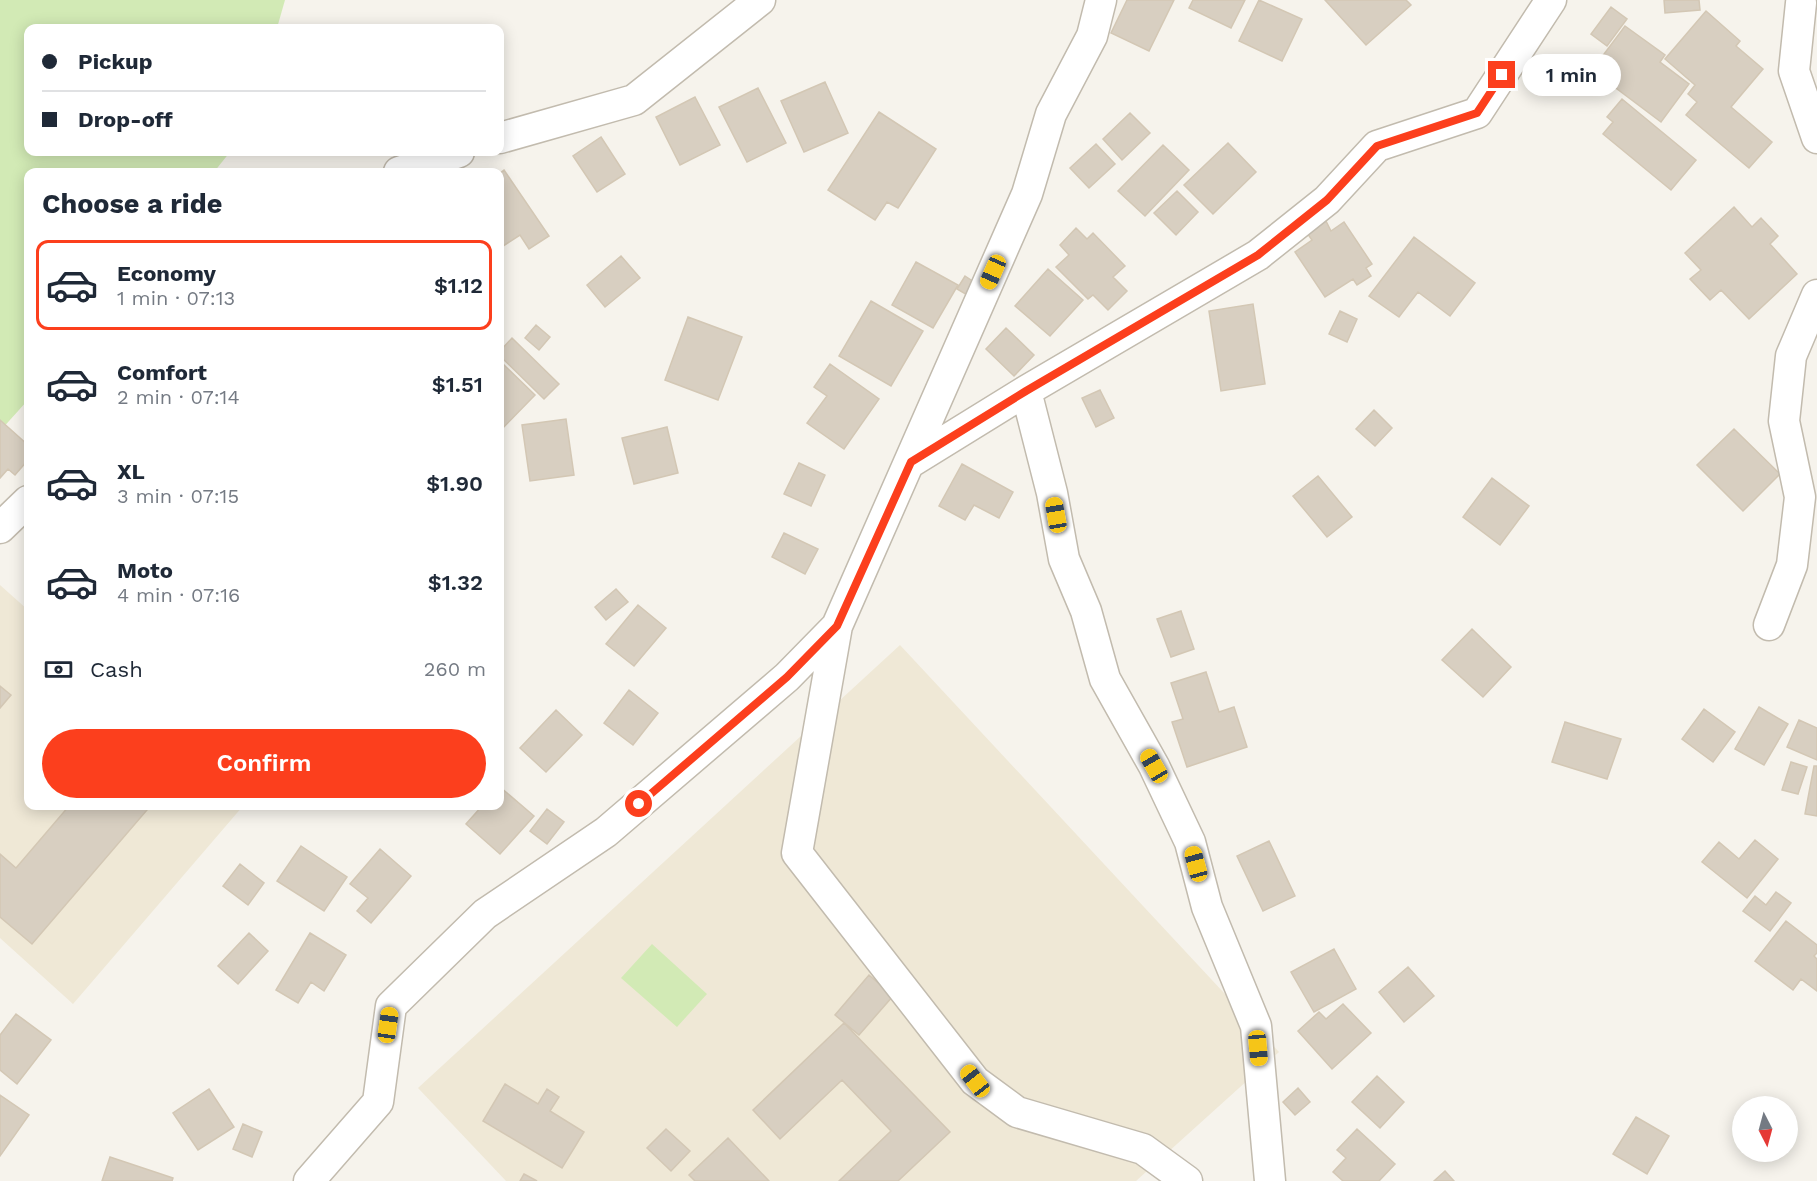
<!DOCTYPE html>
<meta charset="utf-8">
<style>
body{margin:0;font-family:"Work Sans",sans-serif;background:#f6f6f7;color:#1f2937;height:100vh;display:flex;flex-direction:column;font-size:22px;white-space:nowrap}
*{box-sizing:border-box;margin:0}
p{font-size:20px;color:#747a83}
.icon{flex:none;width:33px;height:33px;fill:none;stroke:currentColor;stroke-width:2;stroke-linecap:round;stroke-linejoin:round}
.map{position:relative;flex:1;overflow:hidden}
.side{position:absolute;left:24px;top:168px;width:480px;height:642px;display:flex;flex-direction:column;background:#fff;border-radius:12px;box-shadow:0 3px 15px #0003}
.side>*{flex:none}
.hud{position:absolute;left:24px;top:24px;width:480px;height:132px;border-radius:12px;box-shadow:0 3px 15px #0003;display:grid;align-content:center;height:132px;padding:0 18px;background:#fff}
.needle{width:39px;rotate:174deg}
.tools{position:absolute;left:1732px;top:1096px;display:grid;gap:12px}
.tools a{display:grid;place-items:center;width:66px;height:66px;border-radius:50%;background:#fff;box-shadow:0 3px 15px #0003;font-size:30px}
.end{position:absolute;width:27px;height:27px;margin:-14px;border:8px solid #fc3f1d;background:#fff;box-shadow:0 0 0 3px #fff}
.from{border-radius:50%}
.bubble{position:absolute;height:42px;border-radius:21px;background:#fff;box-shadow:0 3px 15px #0003;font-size:20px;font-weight:600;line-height:42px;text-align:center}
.car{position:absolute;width:18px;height:36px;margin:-18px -9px;border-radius:8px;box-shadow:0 0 4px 2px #0007;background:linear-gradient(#f5c518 24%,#345 0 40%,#f5c518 0 76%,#345 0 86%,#f5c518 0)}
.hud b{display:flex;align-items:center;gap:21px;height:57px;font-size:22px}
.hud b+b{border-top:2px solid #e0e1e3}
.hud i{width:15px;height:15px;background:#1f2937}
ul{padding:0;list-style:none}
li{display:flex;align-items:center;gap:18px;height:90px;margin:0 12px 9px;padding:0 6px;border:3px solid transparent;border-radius:12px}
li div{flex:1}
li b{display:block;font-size:22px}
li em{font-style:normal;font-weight:600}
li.selected{border-color:#fc3f1d}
li>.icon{width:54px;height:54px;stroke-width:1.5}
h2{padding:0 18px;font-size:27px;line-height:72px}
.pay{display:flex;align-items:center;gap:15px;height:66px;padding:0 18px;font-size:22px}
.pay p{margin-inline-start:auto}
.button{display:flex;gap:12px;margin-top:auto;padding:12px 18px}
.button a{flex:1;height:69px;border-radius:36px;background:#fc3f1d;color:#fff;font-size:24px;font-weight:600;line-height:69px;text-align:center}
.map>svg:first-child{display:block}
.education{fill:#efe8d6}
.green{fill:#d2eab5}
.building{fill:#d8cfc1;stroke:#d3c7b4;stroke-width:1.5}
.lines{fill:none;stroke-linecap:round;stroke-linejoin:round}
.minor-casing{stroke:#c2bbae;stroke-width:33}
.minor{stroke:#fff;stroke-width:30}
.route{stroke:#fc3f1d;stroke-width:8}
</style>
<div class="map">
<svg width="1817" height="1181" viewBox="0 0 1817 1181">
<rect width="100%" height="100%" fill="#f6f3ec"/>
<path class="education" d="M0 585 28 610V806H243L73 1004 0 938Z
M900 645 1279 1052 1136 1181H506L418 1088Z"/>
<path class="green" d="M0 0H285L277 28H28V152H230L214 172H28V400L0 431Z
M652 944 707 994 677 1027 621 978Z"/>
<path class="building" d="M1127 0H1174L1149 51 1111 33Z
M1193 0H1245L1231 28 1189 8Z
M1259 0 1302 19 1282 61 1239 41Z
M1325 0H1406L1411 5 1366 45Z
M1664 0H1699L1700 10 1665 13Z
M1611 7 1627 19 1607 46 1591 34Z
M1706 11 1740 41 1736 46 1763 69 1731 107 1772 142 1749 168 1686 115 1697 102 1688 94 1695 85 1665 59Z
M1625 26 1665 55 1660 62 1689 84 1661 122 1592 70Z
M825 82 848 133 804 152 781 101Z
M758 88 786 143 747 162 719 107Z
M695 97 720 145 680 165 656 117Z
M1622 99 1696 160 1671 190 1603 134 1613 122 1607 117Z
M879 112 936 149 898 208 887 202 875 220 828 190Z
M1130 113 1150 133 1122 160 1103 139Z
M601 137 625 174 597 192 573 156Z
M1228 143 1256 172 1213 214 1184 185Z
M1096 144 1115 164 1089 188 1070 168Z
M1163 145 1189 170 1145 216 1118 191Z
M504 170 549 236 529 249 520 235 500 248V173Z
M1177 191 1198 212 1176 235 1154 213Z
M1734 207 1752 227 1761 218 1778 236 1770 244 1797 274 1749 319 1721 290 1710 300 1690 279 1701 270 1685 253Z
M1326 221 1331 231 1344 222 1372 264 1366 268 1371 276 1357 285 1353 279 1325 297 1295 252 1312 240 1307 233Z
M1076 228 1087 239 1093 233 1125 266 1113 277 1127 291 1108 310 1093 295 1088 299 1056 267 1069 255 1060 245Z
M1414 237 1475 283 1450 316 1418 292 1399 317 1369 296Z
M621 256 640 278 605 307 587 285Z
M916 262 958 285 933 328 892 305Z
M1048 269 1083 300 1050 336 1015 306Z
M965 276 977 284 969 296 957 289Z
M871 301 923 331 891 386 839 356Z
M1253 304 1265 384 1221 391 1209 311Z
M1340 311 1357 319 1347 342 1329 334Z
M688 317 742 337 718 400 665 380Z
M536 325 550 337 539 350 525 338Z
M1006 328 1034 355 1014 376 986 349Z
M512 338 559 384 544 399 500 356V351Z
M500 361 535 395 500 431Z
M830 364 879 399 844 449 807 423 827 396 814 387Z
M1100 390 1114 418 1096 427 1082 398Z
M1374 410 1392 428 1375 446 1356 429Z
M566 419 574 475 530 481 522 425Z
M0 420 28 445V460L15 475 8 469 0 478Z
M667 427 678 473 634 484 622 438Z
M1734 429 1780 474 1743 511 1697 465Z
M799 463 825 475 811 506 784 494Z
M962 464 1013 492 999 518 974 505 965 520 939 506Z
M1318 476 1352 517 1327 537 1293 496Z
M1492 478 1529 506 1500 545 1463 517Z
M784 533 818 549 805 574 772 557Z
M616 589 628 602 606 620 595 607Z
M638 605 666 628 634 666 606 644Z
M1181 611 1194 649 1171 657 1157 619Z
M1472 629 1511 667 1483 697 1442 660Z
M1206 672 1219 712 1234 707 1247 747 1187 767 1172 722 1183 719 1171 683Z
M0 686 11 695 0 708Z
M629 690 658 713 633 745 604 723Z
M1759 707 1788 724 1764 765 1735 749Z
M1704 709 1735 732 1713 762 1682 739Z
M556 710 582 735 546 772 520 748Z
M1799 720 1817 728V760L1787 747Z
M1565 722 1621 739 1607 779 1552 762Z
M1791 762 1807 767 1798 794 1782 790Z
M1814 766H1817V816L1805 814Z
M500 787 534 816 500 854 466 824 482 806H500Z
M69 806H141L147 810 32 944 0 917V854L16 868Z
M547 809 564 822 547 844 530 831Z
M1755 840 1778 859 1747 898 1702 862 1719 842 1739 859Z
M1269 841 1295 896 1263 911 1237 856Z
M301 846 347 877 324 911 277 881Z
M380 849 411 876 371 923 357 911 368 898 350 884Z
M240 864 264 883 248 905 223 886Z
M1776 892 1791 903 1770 931 1743 911 1755 896 1766 905Z
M1786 921 1817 945V953L1814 956 1817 959V991L1801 979 1793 990 1755 961Z
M249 933 268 951 238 984 218 966Z
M310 933 346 955 324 991 311 982 298 1003 276 990Z
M1334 949 1356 989 1314 1012 1291 972Z
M1408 967 1434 996 1404 1022 1379 992Z
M869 975 893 996 859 1035 835 1015Z
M1343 1004 1371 1033 1332 1069 1298 1031 1319 1012 1326 1019Z
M16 1014 51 1040 17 1084 0 1070V1035Z
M844 1023 950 1132 898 1181H839L891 1131 842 1080 780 1139 753 1110Z
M1377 1076 1404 1102 1380 1128 1352 1102Z
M505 1084 538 1104 547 1089 559 1097 550 1111 584 1132 562 1168 483 1121Z
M1298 1088 1310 1102 1295 1115 1283 1102Z
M209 1089 234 1127 198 1150 173 1113Z
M0 1095 29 1115 0 1156Z
M1636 1117 1669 1136 1647 1174 1613 1154Z
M243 1124 262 1132 252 1157 233 1149Z
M666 1129 690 1151 671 1171 647 1148Z
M1357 1129 1395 1164 1379 1181H1343L1333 1172 1346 1158 1337 1150Z
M728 1138 769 1181H695L689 1175Z
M110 1157 173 1178 172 1181H102Z
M1445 1171 1454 1181H1434Z
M524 1174 537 1181H520Z"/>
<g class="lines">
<defs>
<path id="minor" d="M1801 3 1794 71 1817 138
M500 138 634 100 760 0
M399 172 459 152
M1026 391 1052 493 1064 559 1086 611 1105 679 1154 766 1190 842 1207 907 1256 1026 1270 1181
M911 462 1026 391 1258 255 1327 200 1377 146 1477 113 1551 0
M0 528 28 501
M1769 625 1792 565 1800 497 1784 421 1791 356 1817 295
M837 626 797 853 975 1081 1017 1112 1143 1149 1187 1181
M309 1181 378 1102 391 1006 485 914 606 832 787 677 837 626 1027 194 1051 114 1092 36 1101 0"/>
</defs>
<use href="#minor" class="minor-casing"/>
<use href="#minor" class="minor"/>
</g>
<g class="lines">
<path class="route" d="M639 804 787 677 837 626 911 462 1026 391 1258 255 1327 200 1377 146 1477 113 1502 75"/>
</g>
</svg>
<div class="tools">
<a><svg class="needle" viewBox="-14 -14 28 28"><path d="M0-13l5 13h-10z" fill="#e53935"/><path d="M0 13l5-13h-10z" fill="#747a83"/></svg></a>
</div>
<i class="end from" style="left:639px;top:804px"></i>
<i class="end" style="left:1502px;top:75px"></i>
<div class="bubble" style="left:1522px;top:54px;width:99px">1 min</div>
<i class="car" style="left:993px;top:272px;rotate:204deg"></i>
<i class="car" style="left:1056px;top:515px;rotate:350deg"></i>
<i class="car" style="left:1154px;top:766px;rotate:330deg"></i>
<i class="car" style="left:1196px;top:864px;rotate:345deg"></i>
<i class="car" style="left:388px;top:1025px;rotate:8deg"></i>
<i class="car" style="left:1258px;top:1048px;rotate:175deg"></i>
<i class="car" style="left:975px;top:1081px;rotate:322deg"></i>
<div class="hud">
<b><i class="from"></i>Pickup</b>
<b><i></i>Drop-off</b>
</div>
<section class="side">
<h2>Choose a ride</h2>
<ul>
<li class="selected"><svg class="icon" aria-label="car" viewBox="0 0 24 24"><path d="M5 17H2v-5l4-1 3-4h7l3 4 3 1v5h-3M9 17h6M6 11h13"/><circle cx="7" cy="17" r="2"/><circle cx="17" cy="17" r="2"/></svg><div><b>Economy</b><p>1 min · 07:13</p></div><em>$1.12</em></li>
<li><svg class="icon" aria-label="car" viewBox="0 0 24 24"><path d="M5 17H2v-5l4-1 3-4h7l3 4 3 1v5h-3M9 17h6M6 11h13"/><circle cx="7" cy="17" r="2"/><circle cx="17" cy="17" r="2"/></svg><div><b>Comfort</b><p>2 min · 07:14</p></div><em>$1.51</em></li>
<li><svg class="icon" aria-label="car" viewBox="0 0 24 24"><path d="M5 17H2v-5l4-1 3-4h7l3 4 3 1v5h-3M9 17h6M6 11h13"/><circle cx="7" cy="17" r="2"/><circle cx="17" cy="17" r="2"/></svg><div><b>XL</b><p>3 min · 07:15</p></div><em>$1.90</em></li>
<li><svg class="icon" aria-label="car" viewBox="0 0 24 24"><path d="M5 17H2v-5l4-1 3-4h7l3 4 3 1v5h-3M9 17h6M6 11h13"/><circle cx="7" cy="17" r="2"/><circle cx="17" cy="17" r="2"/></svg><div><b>Moto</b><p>4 min · 07:16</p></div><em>$1.32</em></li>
</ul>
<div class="pay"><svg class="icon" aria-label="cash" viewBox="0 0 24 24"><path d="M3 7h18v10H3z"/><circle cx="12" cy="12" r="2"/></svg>Cash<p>260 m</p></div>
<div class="button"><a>Confirm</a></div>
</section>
</div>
